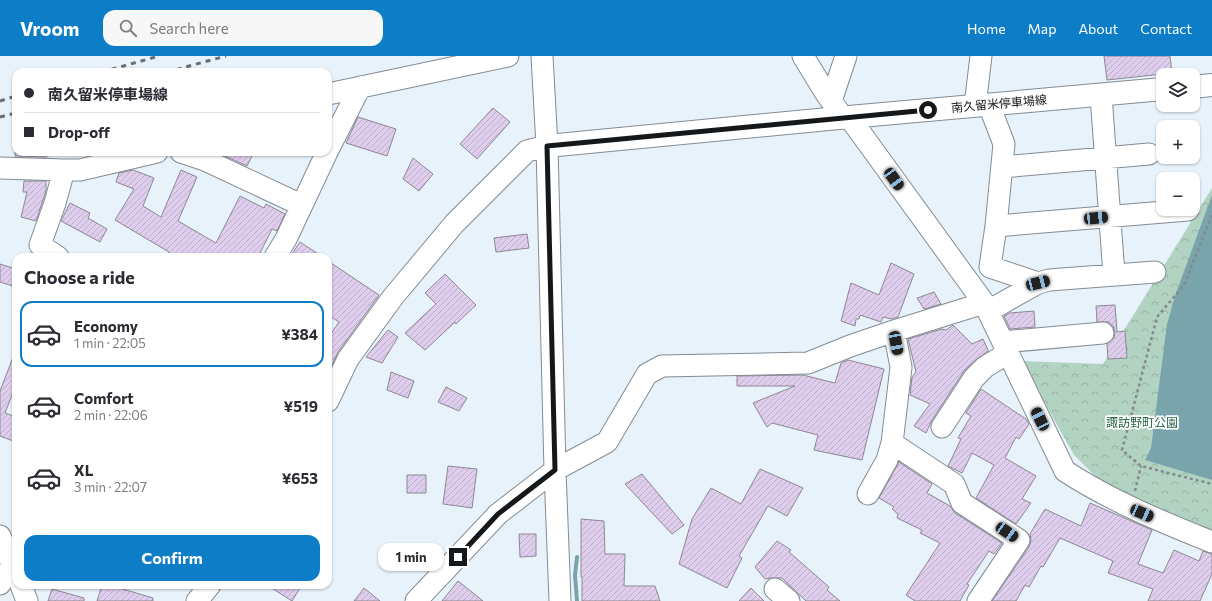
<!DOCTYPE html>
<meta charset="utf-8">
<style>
body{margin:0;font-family:Commissioner,"Noto Sans JP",sans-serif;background:#f7f7f7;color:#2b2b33;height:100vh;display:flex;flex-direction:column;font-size:15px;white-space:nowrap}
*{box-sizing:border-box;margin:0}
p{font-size:13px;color:#7c7c81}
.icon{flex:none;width:22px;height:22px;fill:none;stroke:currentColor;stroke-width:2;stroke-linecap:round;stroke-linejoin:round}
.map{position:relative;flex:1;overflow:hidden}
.side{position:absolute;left:12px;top:197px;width:320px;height:336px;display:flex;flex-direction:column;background:#fff;border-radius:12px;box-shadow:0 1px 3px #0004}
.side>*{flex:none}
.top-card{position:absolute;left:12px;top:12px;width:320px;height:88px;border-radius:12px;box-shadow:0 1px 3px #0004;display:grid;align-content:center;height:88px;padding:0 12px;background:#fff}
.tools{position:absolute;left:1156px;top:12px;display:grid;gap:8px}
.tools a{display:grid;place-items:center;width:44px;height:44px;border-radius:8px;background:#fff;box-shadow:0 1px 3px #0004;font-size:20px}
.end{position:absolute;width:18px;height:18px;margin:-9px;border:5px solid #15181b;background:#fff;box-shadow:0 0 0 2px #fff}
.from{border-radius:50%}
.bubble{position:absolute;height:28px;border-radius:12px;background:#fff;box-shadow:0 1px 3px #0004;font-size:13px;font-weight:700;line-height:28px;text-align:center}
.car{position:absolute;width:12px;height:24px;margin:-12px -6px;border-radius:5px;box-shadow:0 0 3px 1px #0007;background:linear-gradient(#222 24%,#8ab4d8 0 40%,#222 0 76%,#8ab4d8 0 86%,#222 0)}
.top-card b{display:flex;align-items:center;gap:14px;height:38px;font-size:15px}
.top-card b+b{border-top:1px solid #e1e1e2}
.top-card i{width:10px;height:10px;background:#2b2b33}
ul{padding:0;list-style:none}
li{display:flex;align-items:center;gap:12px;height:66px;margin:0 8px 6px;padding:0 4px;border:2px solid transparent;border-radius:12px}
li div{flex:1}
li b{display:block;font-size:15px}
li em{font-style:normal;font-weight:700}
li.selected{border-color:#0c7dc6}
li>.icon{width:36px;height:36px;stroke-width:1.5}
h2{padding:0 12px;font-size:18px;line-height:48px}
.button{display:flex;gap:8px;margin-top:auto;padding:8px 12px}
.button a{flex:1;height:46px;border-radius:12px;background:#0c7dc6;color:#fff;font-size:16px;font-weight:700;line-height:46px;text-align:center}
header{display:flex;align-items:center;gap:24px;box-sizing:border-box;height:56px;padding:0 20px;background:#0c7dc6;color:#fff}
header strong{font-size:19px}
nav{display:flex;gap:22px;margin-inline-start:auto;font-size:14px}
.search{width:280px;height:36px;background:#f7f7f7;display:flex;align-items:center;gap:10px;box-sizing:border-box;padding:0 14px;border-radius:12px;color:#7c7c81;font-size:15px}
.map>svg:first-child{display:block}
.forest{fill:url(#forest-crowns)}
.water{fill:#7aa4ab}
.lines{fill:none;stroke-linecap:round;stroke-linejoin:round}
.stream{stroke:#7aa4ab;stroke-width:4}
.building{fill:url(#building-hatch);stroke:#8d8791}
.minor-casing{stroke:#838c94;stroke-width:23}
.major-casing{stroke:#838c94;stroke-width:24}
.path{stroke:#82898f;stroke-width:2.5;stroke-dasharray:3 3;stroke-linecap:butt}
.minor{stroke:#fff;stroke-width:21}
.major{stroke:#fff;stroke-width:22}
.rail{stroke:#686f74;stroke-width:3;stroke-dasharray:5 5;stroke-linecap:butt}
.route{stroke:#15181b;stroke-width:5}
.labels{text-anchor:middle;stroke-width:3.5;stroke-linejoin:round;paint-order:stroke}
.street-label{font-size:12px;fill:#15181b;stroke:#fff}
.park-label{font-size:12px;fill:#2a6449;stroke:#fff}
</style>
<header>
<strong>Vroom</strong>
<div class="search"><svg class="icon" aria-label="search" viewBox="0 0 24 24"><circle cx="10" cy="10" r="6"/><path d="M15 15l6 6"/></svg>Search here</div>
<nav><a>Home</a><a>Map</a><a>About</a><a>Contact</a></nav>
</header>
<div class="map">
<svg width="1212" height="545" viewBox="0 0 1212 545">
<defs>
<pattern id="forest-crowns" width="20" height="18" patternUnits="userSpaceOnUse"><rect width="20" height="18" fill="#b2d3c1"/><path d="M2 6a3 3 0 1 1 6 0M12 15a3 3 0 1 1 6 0" fill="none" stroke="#98b4a5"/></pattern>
<pattern id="building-hatch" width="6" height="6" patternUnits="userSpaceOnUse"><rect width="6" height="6" fill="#dfcded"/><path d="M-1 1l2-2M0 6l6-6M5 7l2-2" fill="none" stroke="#beafcb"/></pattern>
</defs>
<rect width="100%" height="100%" fill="#e7f2fb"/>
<path class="forest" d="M1212 132V483L1110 435 1074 399 1021 305 1103 308Z"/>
<path class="water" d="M1212 139V424L1145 404 1151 392 1167 268 1175 240Z"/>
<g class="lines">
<path class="stream" d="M577 545 575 519 577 501"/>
</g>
<path class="building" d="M1104 0H1170L1172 17 1107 24Z
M493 52 510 66 477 103 460 88Z
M358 61 396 73 387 100 346 87Z
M15 96H47V101L15 100Z
M216 96H254L247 110Z
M413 102 433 118 419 135 403 123Z
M133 114 154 122 143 150 161 161 181 114 197 121 178 165 216 187 240 140 264 152 266 148 285 158 277 175 272 173 258 201H166L169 196 115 164 134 133 116 126 119 117Z
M24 125H46V135L36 165 21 161 27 136H23Z
M70 147 90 157 88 162 107 173 100 186 61 165Z
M527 178 529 192 496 196 494 182Z
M300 186 323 201H290Z
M328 205 379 239 338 296 328 317V282L339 266 328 259Z
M891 207 914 218 898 261 891 263 883 261 881 266 860 259 859 263H856L855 270 841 265 851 227 879 239Z
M0 208 16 213V231L0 226Z
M445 218 476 249 456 268 455 266 425 294 405 277 436 248 425 237Z
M934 236 941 248 924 253 917 242Z
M1115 249 1117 276 1125 275 1127 302 1108 303 1107 288 1114 282 1115 276 1113 270 1108 266H1097L1096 250Z
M1034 255 1035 271 1010 273 1004 260 1010 257Z
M953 269 972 288 983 283 988 294V295L977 303 964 315 932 364 926 377 914 370 930 348 910 339 912 321 916 316 908 283 942 273 946 274Z
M388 274 398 281 382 307 366 301Z
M15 296H16V329L5 357 16 361V386L0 380V335Z
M848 304 884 313 862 404 814 394 818 379 772 367 767 371 753 347 795 330H737V320L803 319 835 327 841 307Z
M391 316 414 325 408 342 387 334Z
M446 331 467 342 459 355 438 346Z
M981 333 1026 363 1029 368 1019 383 1016 381 1005 402 1036 420 1022 443 1031 447 1016 468 976 442 994 409 972 397 962 417 948 410 961 383 958 382 971 360 966 357Z
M899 406 932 428 927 437 950 450 955 457 1002 487 994 498 989 495 967 528 969 529 960 545H915L906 539 940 487 920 477 922 474 897 462 898 458 892 453 894 451 879 442Z
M448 410 477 413 472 452 443 448Z
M760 413 803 432 787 460 768 450 739 500 742 502 727 532 679 508 692 463 711 432 741 448Z
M642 418 684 469 672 478 625 428Z
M407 419H426V437H407Z
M1090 447 1152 474 1138 508 1163 517 1174 494 1199 505 1203 495 1212 498V518L1200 545H1148L1153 533 1108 517 1113 505 1060 482 1043 511 1041 510 1029 531 1025 529 1016 545H992L1029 491 1031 484 1030 478 1045 453 1081 470Z
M581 463 604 465 605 498H625L624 530H655L660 545H582V521H581Z
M519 478H536V500L520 501Z
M777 485 791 494 789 496 829 531 827 534 840 545H806L782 522H771L765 523 755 511Z
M458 525 483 545H442Z
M102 529H109L153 542V545H97Z
M267 529H302L292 545Z
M364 532 380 545H354Z
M751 532 764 545H739Z
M52 533 84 542V545H48Z"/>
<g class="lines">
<defs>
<path id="minor" d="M542 0 547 90 555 414 560 545
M803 0 825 36 843 62
M328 38 508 0
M1101 39 1114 219
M831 45 846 0
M989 49 1004 88 996 170 990 211 1038 227
M975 50 981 0
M849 61 984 247 1065 415C1111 445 1162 466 1212 486
M328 94 360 31
M181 96 205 104 301 149
M1002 111 1149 98
M0 112 64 114
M996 170 1188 154
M58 201 40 189 55 147 64 114H80L157 96
M275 201 286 183 327 96
M988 255 1038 227 1049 224 1155 216
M1003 286 1103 277
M328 345 348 303 393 241 454 168 527 95 547 90
M942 371 974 322 985 311 1008 297
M892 387 954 428 962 447 1019 484 978 545
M868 438 887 404 892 387 901 311 894 275
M0 480 16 518
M0 528 16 504
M21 529 27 545
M775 533 789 545
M197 545 210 529
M416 545 498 458 555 414 607 386 647 318 662 310 808 307 850 290 894 275 984 247"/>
<path id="major" d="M1193 31 1212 29
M547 90 849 61 1163 33"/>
</defs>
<use href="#minor" class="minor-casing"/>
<use href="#major" class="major-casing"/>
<path class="path" d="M1212 159 1184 229 1157 261 1122 394 1141 410 1212 428
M1135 435 1141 410"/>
<use href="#minor" class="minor"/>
<use href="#major" class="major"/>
<path class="rail" d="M102 16 159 0
M167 16 226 0
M0 45 16 40
M0 61 16 57"/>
</g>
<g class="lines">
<path class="route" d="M458 501 498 458 555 414 547 90 928 54"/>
</g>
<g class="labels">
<g class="street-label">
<text transform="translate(999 48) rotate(-5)" y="4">南久留米停車場線</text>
</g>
<g class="park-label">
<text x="1142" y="371">諏訪野町公園</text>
</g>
</g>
</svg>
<div class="tools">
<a><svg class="icon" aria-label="layers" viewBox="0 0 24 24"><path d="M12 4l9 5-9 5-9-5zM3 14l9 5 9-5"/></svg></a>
<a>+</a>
<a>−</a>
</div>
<i class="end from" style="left:928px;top:54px"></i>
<i class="end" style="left:458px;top:501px"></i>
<div class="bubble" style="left:378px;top:487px;width:66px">1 min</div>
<i class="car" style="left:894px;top:123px;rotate:144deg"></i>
<i class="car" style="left:1096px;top:162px;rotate:85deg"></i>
<i class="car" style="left:1038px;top:227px;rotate:76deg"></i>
<i class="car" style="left:896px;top:287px;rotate:169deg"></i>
<i class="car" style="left:1040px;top:363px;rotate:334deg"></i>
<i class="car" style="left:1142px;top:457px;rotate:114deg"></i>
<i class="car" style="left:1007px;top:476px;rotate:124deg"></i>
<div class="top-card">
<b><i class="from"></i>南久留米停車場線</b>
<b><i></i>Drop-off</b>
</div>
<section class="side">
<h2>Choose a ride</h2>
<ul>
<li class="selected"><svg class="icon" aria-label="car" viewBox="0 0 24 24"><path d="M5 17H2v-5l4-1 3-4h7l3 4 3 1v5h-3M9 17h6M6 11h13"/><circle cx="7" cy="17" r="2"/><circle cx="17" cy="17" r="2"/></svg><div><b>Economy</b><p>1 min · 22:05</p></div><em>¥384</em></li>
<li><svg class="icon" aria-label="car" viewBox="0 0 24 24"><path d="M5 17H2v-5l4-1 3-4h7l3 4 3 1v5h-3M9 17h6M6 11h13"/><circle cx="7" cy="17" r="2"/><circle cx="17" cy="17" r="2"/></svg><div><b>Comfort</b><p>2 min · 22:06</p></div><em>¥519</em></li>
<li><svg class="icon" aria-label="car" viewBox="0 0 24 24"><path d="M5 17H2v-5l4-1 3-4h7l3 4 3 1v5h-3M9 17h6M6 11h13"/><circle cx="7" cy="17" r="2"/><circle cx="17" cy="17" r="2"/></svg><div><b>XL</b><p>3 min · 22:07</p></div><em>¥653</em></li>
</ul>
<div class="button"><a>Confirm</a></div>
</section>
</div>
